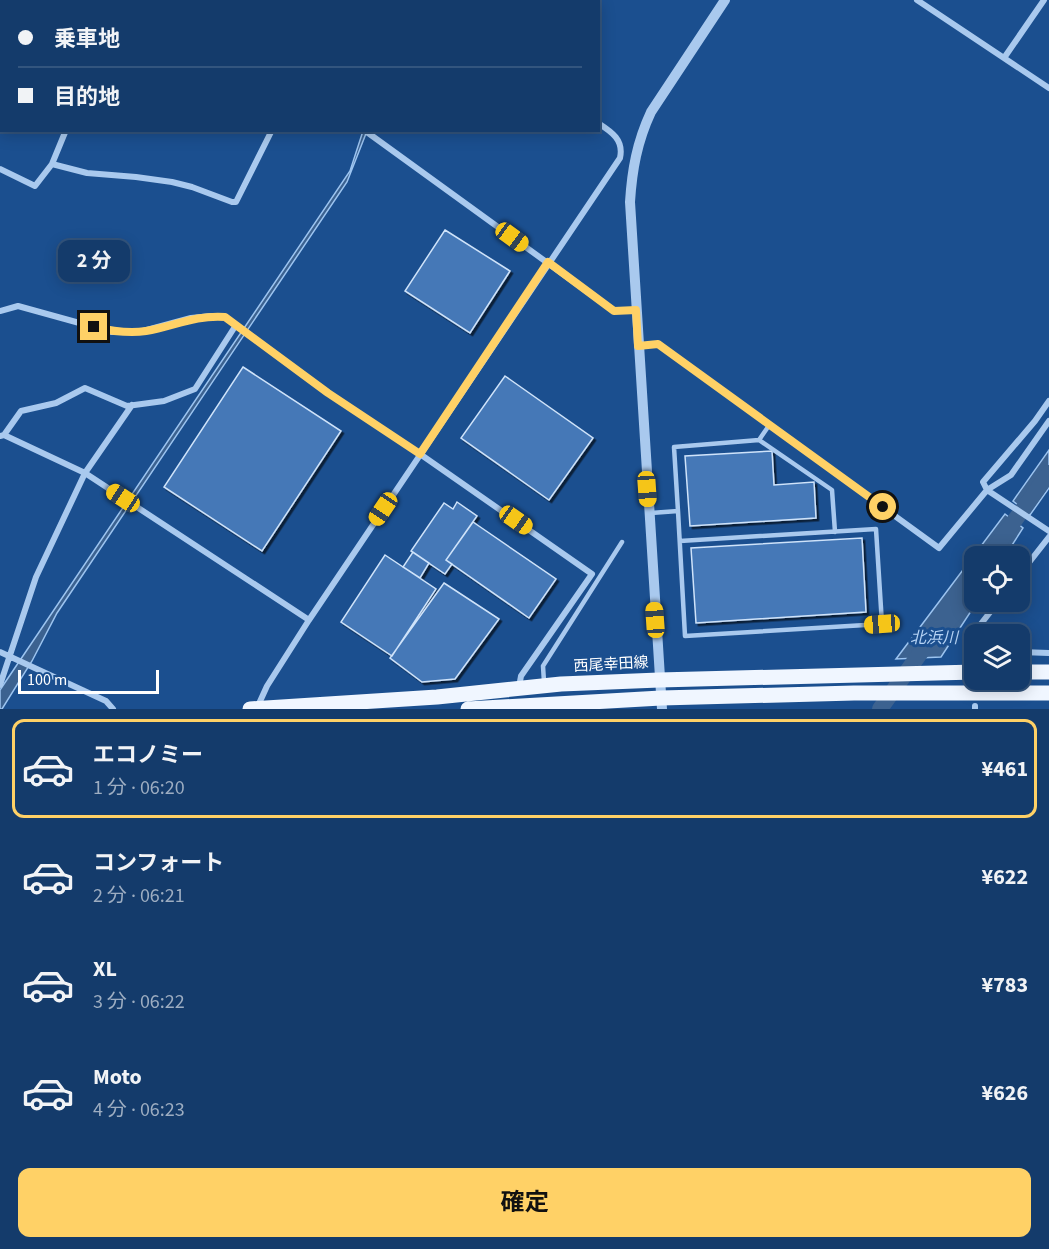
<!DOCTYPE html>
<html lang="ja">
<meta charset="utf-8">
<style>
body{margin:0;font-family:"Source Sans 3","Noto Sans JP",sans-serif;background:#214673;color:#f1f3f6;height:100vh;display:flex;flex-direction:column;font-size:22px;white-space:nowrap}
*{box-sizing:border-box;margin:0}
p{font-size:20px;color:#9dadc1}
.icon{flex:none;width:33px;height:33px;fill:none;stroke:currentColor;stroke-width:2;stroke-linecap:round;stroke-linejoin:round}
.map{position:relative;height:709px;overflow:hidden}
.side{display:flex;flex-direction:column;background:#143b6b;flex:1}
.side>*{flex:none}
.banner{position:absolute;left:0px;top:0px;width:600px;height:132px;box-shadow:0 3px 15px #0003,0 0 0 2px #33557e;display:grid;align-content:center;height:132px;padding:0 18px;background:#143b6b}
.fabs{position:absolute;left:964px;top:546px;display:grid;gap:12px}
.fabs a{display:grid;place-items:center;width:66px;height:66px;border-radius:12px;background:#143b6b;box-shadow:0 3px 15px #0003,0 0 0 2px #33557e;font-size:30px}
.scale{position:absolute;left:18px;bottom:15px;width:141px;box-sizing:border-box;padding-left:6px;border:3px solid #fff;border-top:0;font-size:16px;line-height:21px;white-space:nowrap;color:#fff;-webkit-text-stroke:4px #1b4f8f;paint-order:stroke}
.end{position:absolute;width:27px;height:27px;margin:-14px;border:8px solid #ffd166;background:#111;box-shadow:0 0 0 3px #111}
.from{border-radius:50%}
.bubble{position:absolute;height:42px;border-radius:12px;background:#143b6b;box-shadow:0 3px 15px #0003,0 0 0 2px #33557e;font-size:20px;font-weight:700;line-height:42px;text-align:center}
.car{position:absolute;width:18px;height:36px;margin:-18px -9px;border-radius:8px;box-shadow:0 0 4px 2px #0007;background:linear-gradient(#f5c518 24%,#345 0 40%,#f5c518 0 76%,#345 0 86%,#f5c518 0)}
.banner b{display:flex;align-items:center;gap:21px;height:57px;font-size:22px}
.banner b+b{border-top:2px solid #33557e}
.banner i{width:15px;height:15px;background:#f1f3f6}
ul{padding:10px 0 0;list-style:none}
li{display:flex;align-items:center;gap:18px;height:99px;margin:0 12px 9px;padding:0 6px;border:3px solid transparent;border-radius:12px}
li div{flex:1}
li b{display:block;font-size:22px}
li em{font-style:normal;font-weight:700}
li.on{border-color:#ffd166}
li>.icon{width:54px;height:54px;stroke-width:1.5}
.action{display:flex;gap:12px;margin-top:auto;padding:12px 18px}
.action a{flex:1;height:69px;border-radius:12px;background:#ffd166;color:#111;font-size:24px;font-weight:700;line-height:69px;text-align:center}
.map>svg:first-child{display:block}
.water{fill:#3c6290;stroke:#9cc4f0;stroke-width:1.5}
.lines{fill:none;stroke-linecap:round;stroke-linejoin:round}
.river{stroke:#3c6290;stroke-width:16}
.building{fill:#4478b7;stroke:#cfe3fa;stroke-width:1.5;filter:url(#shadow)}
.minor-tunnel{stroke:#3d69a0;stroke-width:6;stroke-dasharray:6 3;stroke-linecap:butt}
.service{stroke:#a9c9ee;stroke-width:4.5}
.minor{stroke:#a9c9ee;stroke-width:6}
.tertiary{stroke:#a9c9ee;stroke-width:10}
.secondary{stroke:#d6e6fa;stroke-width:12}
.primary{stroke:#f0f6ff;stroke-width:15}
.route{stroke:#ffd166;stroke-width:8}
.labels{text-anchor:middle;stroke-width:6;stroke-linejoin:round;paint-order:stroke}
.street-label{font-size:15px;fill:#fff;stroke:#1b4f8f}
.water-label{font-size:16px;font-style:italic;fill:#b5d3f5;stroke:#1b4f8f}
</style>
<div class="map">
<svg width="1049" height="709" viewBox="0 0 1049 709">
<defs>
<filter id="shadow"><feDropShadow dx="2.5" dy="2.5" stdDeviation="0" flood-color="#0009"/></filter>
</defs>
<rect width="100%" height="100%" fill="#1b4f8f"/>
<path class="water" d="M363 131H367L347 182 57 613 32 661 2 709H0V690L4 684 350 171Z
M1049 450V488L1030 515 1013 501Z
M1005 514 1023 528 1005 556H975V602H977L941 657 896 659Z"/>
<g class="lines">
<path class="river" d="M989 556 1049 473
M880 709 929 641"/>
</g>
<path class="building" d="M445 230 510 271 470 333 405 291Z
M243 367 341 431 262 551 164 487Z
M505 376 593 438 549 500 461 438Z
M772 451 774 485 814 482 816 518 690 526 685 456Z
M457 502 477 516 446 560 452 564 445 574 411 551 444 503 453 509Z
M473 522 556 579 529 618 446 560Z
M862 538 866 612 696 623 691 548Z
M413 552 429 563 420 578 403 567Z
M385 555 436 589 392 656 341 622Z
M444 583 499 619 455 679 422 682 390 658Z"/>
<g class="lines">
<path class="minor-tunnel" d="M974 655V694"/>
<path class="service" d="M336 2 337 0
M377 2V0
M759 440 770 424
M678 511 674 447 759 440 832 490 835 532
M651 513 678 511 685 636 882 624 876 529 680 541
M544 682 543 666 622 542"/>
<path class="minor" d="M149 0 152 2
M917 0 1049 88
M112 2V0
M419 2H421
M1004 58 1044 0
M66 130 52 164 87 173 136 177 172 182 192 187 232 202H236L272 130
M364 130 614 311 636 310
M0 169 35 186 52 164
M0 311 18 306 112 332 143 331 191 318 211 316 225 317 328 393 420 454 592 574 521 676 519 687
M638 346 658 344 939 548 987 490 1011 475 1049 421
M1049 401 1035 421 983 482 987 490 1049 531
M4 435 21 411 56 403 85 388 127 406 164 401 195 389 236 325
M0 436 4 435 85 473 309 620
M1020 574 1049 537
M975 650 966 643 998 602
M0 652 106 701 113 709
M1020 652 1049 653
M0 685 36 577 85 473 132 405
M975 706V709
M257 708 267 686 309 620 620 158C624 140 612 132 598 123"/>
<path class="tertiary" d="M662 709 630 202C632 170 637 142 651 112L725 0"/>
<path class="secondary" d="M58 2 59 0
M0 96 2 94"/>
<path class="primary" d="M1020 672H1049
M250 709 437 697 561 684 659 680 975 672
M468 709 661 698 854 693H1049"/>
</g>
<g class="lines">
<path class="route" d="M94 327C111 331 128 334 146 331 175 326 194 315 225 317L328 393 420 454 548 262 614 311 636 310 638 346 658 344 883 507"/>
</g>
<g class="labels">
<g class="street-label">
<text transform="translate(611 664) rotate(-3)" y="5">西尾幸田線</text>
</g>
<g class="water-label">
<text x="934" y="643">北浜川</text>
</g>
</g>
</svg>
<div class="fabs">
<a><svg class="icon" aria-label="locate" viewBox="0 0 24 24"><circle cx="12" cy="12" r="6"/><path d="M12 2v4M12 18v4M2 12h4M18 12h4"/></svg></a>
<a><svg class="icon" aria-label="layers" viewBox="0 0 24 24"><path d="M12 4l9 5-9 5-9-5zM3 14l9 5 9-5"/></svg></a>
</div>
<div class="scale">100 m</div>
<i class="end from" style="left:883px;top:507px"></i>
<i class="end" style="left:94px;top:327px"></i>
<div class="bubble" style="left:58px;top:240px;width:72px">2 分</div>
<i class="car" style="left:512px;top:237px;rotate:126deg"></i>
<i class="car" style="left:647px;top:489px;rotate:176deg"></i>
<i class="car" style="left:123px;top:498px;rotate:303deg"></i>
<i class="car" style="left:383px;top:509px;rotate:214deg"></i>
<i class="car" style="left:516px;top:520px;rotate:125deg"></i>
<i class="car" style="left:655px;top:620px;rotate:356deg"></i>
<i class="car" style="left:882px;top:624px;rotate:266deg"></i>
<div class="banner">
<b><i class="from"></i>乗車地</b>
<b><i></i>目的地</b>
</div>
</div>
<section class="side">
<ul>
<li class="on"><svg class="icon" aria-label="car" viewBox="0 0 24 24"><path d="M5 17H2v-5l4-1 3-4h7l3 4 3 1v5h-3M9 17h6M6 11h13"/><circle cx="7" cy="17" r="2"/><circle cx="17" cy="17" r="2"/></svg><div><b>エコノミー</b><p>1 分 · 06:20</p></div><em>¥461</em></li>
<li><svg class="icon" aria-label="car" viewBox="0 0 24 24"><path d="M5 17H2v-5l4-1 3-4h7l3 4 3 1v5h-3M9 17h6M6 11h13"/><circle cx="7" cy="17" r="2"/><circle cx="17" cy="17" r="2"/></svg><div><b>コンフォート</b><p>2 分 · 06:21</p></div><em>¥622</em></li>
<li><svg class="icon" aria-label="car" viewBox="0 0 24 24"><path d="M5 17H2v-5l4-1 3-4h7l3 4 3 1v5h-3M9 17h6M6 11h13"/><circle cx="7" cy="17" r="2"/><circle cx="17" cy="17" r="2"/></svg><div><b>XL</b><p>3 分 · 06:22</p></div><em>¥783</em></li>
<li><svg class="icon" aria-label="car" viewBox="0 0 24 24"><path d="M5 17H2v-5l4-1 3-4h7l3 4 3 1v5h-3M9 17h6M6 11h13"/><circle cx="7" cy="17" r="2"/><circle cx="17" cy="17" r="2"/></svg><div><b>Moto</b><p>4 分 · 06:23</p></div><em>¥626</em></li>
</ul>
<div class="action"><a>確定</a></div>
</section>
